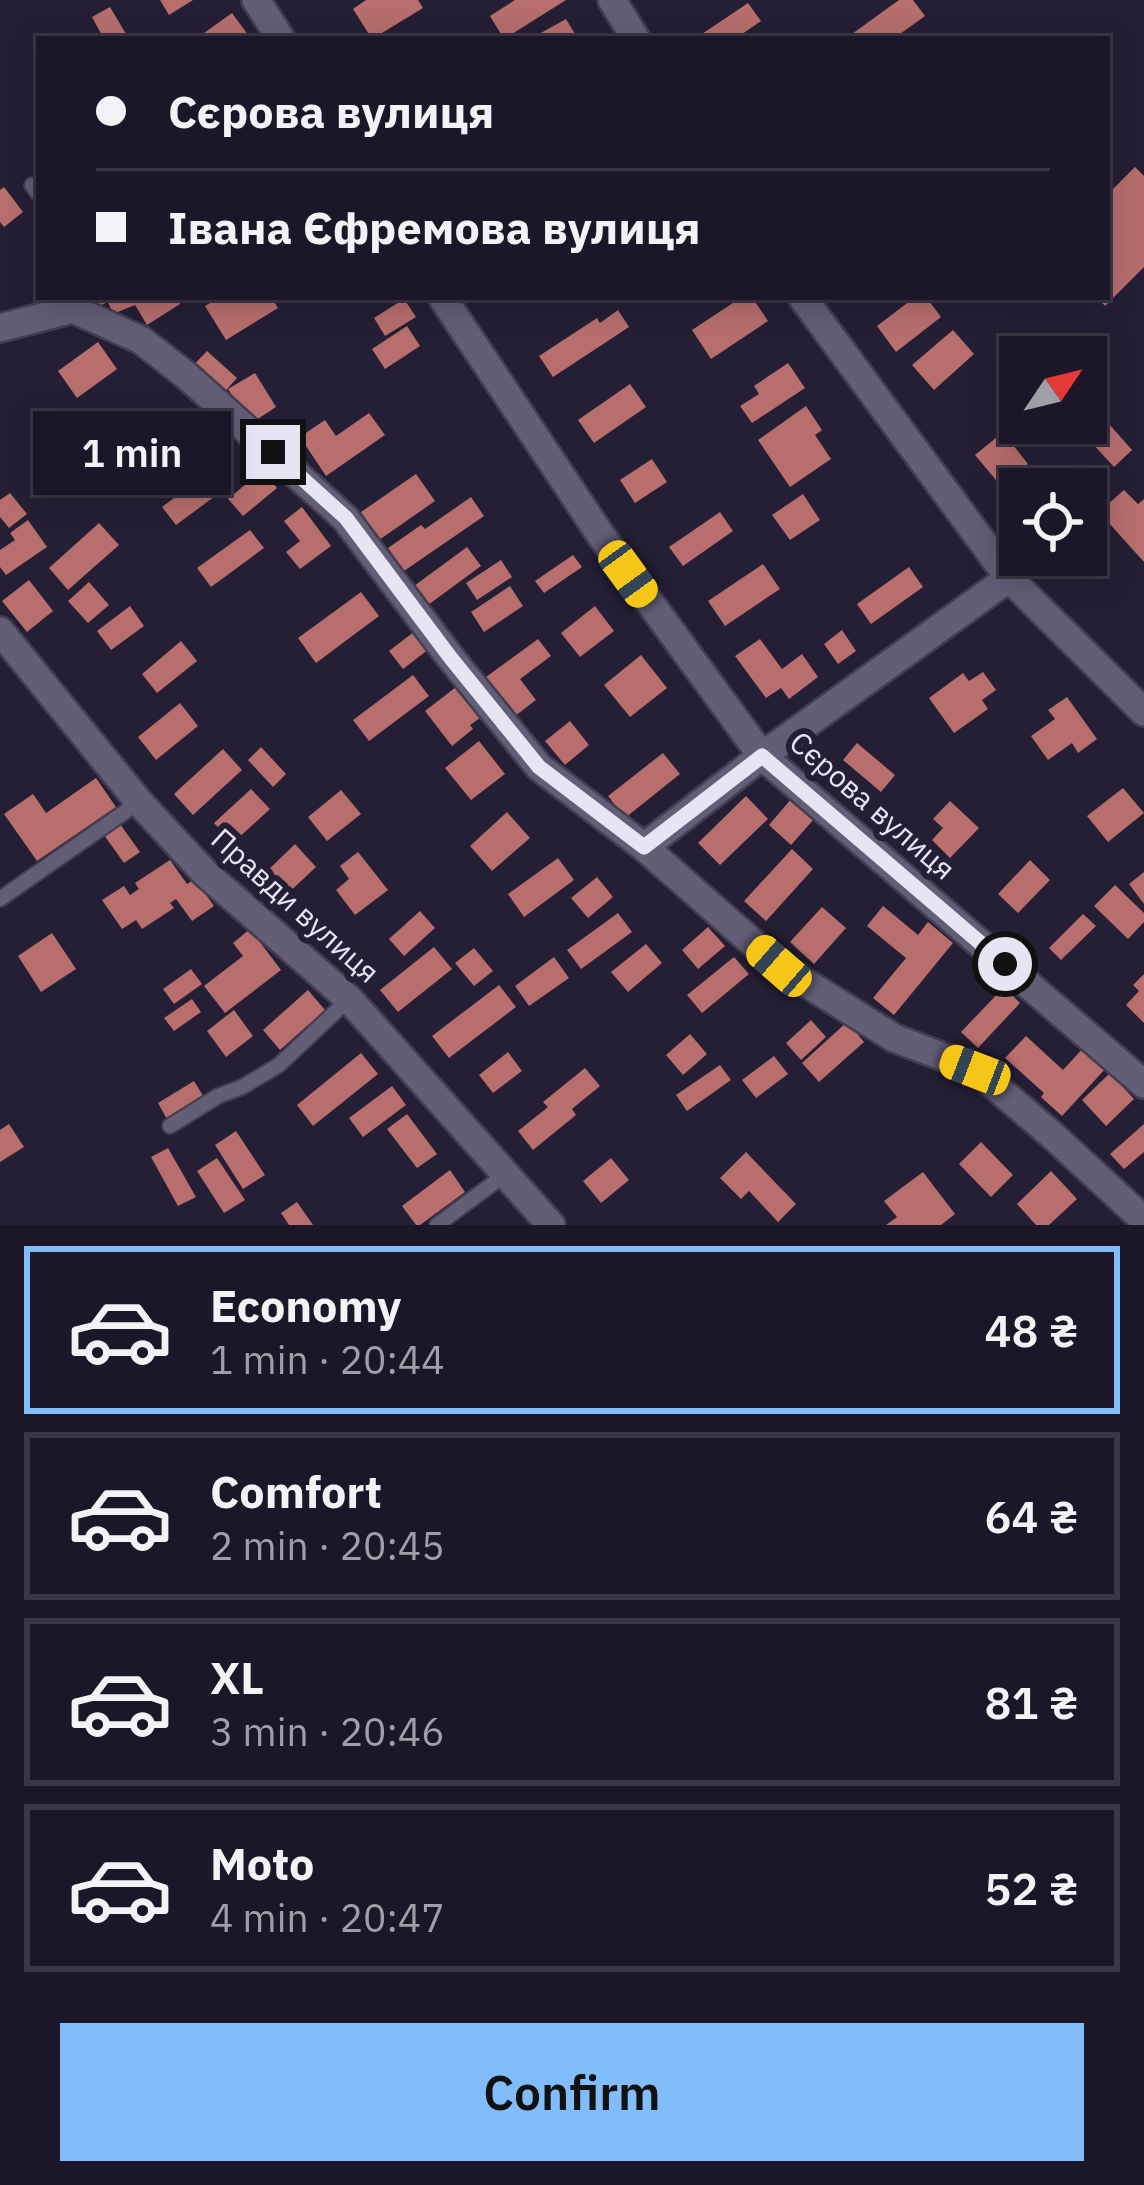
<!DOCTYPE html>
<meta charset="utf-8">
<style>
body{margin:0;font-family:"IBM Plex Sans",sans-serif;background:#292434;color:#f1f3f6;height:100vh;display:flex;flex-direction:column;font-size:45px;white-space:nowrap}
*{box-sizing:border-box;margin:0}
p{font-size:39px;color:#a09fa8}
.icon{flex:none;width:66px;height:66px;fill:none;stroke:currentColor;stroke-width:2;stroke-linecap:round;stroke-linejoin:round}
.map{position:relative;height:1225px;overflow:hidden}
.side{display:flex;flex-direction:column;background:#1c1728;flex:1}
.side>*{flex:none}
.hud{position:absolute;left:36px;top:36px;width:1074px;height:264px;border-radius:0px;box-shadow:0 6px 30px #0003,0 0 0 3px #3a3645;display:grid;align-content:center;height:264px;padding:0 60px;background:#1c1728}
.needle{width:78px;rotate:55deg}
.buttons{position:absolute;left:999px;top:336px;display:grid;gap:24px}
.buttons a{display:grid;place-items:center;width:108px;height:108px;border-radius:0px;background:#1c1728;box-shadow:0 6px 30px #0003,0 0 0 3px #3a3645;font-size:60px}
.end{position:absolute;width:54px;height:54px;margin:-27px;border:15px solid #e7e4f3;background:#111;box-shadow:0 0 0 6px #111}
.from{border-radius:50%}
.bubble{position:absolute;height:84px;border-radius:0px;background:#1c1728;box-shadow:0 6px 30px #0003,0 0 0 3px #3a3645;font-size:39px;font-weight:600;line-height:84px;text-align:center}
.car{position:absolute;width:36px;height:72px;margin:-36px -18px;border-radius:15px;box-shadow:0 0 9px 3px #0007;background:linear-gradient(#f5c518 24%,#345 0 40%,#f5c518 0 76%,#345 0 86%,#f5c518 0)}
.hud b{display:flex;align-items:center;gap:42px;height:114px;font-size:45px}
.hud b+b{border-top:3px solid #3a3645}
.hud i{width:30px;height:30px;background:#f1f3f6}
ul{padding:21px 0 0;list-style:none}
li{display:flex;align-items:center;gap:36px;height:168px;margin:0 24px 18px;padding:0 36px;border:6px solid #3a3645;border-radius:0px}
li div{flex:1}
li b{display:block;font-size:45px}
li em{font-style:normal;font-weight:600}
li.selected{border-color:#80bdfa}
li>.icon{width:108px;height:108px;stroke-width:1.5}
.cta{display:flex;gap:24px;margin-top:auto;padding:24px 60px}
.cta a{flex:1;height:138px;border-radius:0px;background:#80bdfa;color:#111;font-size:48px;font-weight:600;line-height:138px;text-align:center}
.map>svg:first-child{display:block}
.building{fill:#b76e6d}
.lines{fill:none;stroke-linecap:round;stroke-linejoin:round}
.service-casing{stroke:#423d50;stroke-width:18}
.minor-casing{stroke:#423d50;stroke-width:32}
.service{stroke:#635d76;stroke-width:14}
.minor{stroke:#635d76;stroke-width:27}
.route{stroke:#e7e4f3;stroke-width:15}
.labels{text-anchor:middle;stroke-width:12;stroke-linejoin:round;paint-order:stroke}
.street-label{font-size:30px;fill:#e7e4f3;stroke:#251f35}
</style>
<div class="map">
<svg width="1144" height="1225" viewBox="0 0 1144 1225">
<rect width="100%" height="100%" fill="#251f35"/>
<path class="building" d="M160 0H193L169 15Z
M366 0H418L423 8 372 39 353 9Z
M515 0H566L504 39 490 16Z
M899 0H913L925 16 893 39H845Z
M748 3 761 21 735 39H706L702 34Z
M110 7 129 39H104L92 17Z
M232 13 251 39H208L204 33Z
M566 19 578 39H542L539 34Z
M1135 167 1144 176V267L1105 306 1097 297H1107V195Z
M4 187 23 212 4 227 0 222V190Z
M83 297H176L180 304 147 325 135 305 113 314 108 302 88 311Z
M220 297H271L278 308 226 340 205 306Z
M742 297H752L768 321 711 359 692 330Z
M915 297H926L941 317 896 352 877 326Z
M404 299 416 317 385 336 374 318Z
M618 310 629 327 553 377 539 356 597 318 600 323Z
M407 326 420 346 385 369 372 349Z
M953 330 974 354 934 390 912 365Z
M98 342 117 369 77 398 58 371Z
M207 351 237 378 220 397 189 370Z
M788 363 805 388 752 423 740 406 759 394 754 386Z
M255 373 276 407 250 424 228 389Z
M630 384 646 407 594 443 578 420Z
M806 406 822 430 815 435 831 459 790 487 758 440Z
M369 413 385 435 326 476 300 437 325 420 336 436Z
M1109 424 1132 450 1114 467 1090 441Z
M1003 432 1028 464 1001 486 975 455Z
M652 459 667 482 635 503 620 480Z
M212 470 226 488 176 525 162 507Z
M263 470 277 488 243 516 228 499Z
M416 474 435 501 379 540 361 512Z
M1124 490 1138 504 1144 499V562L1099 512Z
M10 493 27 514 9 528 0 517V500Z
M803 494 820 520 790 540 772 515Z
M471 497 484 516 404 571 388 548 421 525 425 529Z
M302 507 331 546 300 569 286 552 300 541 284 521Z
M720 512 733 531 683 566 669 547Z
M28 520 47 547 6 575 0 567V550L15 540 10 533Z
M99 523 119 545 68 590 49 568Z
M250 530 264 548 211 587 197 568Z
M467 547 481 566 428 605 414 586Z
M573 555 582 567 544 593 535 581Z
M501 560 512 577 477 600 466 583Z
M763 564 780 589 725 626 708 601Z
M909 567 923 587 871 624 857 604Z
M29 580 53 611 27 632 2 601Z
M89 582 109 605 88 623 68 601Z
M510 586 523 606 484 632 471 612Z
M361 592 379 616 316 663 298 638Z
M130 606 144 626 111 650 97 631Z
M595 606 614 631 580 657 561 633Z
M842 630 856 651 838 664 824 644Z
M415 631 429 649 403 669 389 651Z
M538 639 551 656 520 679 536 700 515 716 486 677Z
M760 639 782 669 802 654 818 677 789 699 781 688 766 698 735 656Z
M181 641 197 661 157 693 142 674Z
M641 655 667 688 630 717 604 685Z
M983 672 996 690 982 700 988 709 954 733 929 698 963 673 969 681Z
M413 675 429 696 369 741 353 720Z
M456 687 480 718 470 725 473 729 452 746 425 711Z
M1067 697 1097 739 1078 753 1072 743 1048 760 1031 736 1055 719 1048 710Z
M180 703 198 726 156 760 138 737Z
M570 721 589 745 565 765 545 741Z
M479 741 505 774 471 800 445 768Z
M857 743 895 775 881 792 843 760Z
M261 747 286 774 273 787 248 760Z
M223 749 242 770 193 815 174 794Z
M663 753 680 774 625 818 608 796Z
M96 778 116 807 37 861 4 814 33 794 46 813Z
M1123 788 1144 813 1108 842 1087 816Z
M251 789 270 809 233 843 214 823Z
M341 790 361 814 327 841 308 817Z
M746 796 768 819 720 865 698 843Z
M792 798 815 818 791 845 769 825Z
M950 801 979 828 950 858 932 840 943 828 933 819Z
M507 812 530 838 492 871 470 846Z
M120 824 140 852 124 863 104 835Z
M295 844 316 867 281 900 260 878Z
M792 849 813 869 766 921 744 901Z
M358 852 388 890 355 915 336 890 349 879 340 866Z
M558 858 574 880 524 917 508 894Z
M170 860 187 884 195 879 214 906 192 921 176 899 170 903 174 908 142 929 136 920 122 929 102 900 124 886 130 895 139 889 135 883Z
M1030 860 1050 880 1018 913 998 894Z
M1144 872V904L1129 884Z
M597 877 613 897 588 918 571 898Z
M1115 885 1144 913V922L1128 939 1094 906Z
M883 906 918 935 928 922 953 943 894 1015 873 998 906 958 867 926Z
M822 907 846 928 814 964 790 942Z
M420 911 435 928 404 956 389 939Z
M618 913 632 932 581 969 567 950Z
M1083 914 1096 926 1061 960 1049 948Z
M708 927 725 946 698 969 682 950Z
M250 929 281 970 225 1013 204 986 243 956 233 943Z
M52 933 76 969 41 992 18 956Z
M646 944 662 963 628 992 611 972Z
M434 947 452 969 398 1012 380 990Z
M474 948 493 971 474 986 455 963Z
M554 957 569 978 529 1006 515 986Z
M734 957 749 974 702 1013 687 995Z
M191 969 202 984 174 1004 163 989Z
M1144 974V1023L1126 1005 1139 991 1133 985Z
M499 985 516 1007 449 1058 432 1036Z
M1004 987 1020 1003 978 1048 961 1032Z
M308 990 325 1010 280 1050 263 1030Z
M192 999 201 1012 174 1031 164 1018Z
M234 1010 253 1036 226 1057 207 1031Z
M811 1020 826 1037 801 1060 786 1043Z
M847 1022 864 1042 819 1082 802 1063Z
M690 1034 707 1054 683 1075 666 1055Z
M1026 1036 1063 1070 1085 1046 1107 1067 1062 1116 1041 1097 1044 1093 1005 1058Z
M508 1052 522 1071 493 1093 479 1075Z
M361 1053 378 1074 313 1126 297 1105Z
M774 1056 788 1074 756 1098 742 1080Z
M720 1065 731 1080 687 1111 676 1095Z
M585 1068 600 1086 572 1109 576 1115 533 1150 518 1131 548 1107 543 1102Z
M1110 1073 1134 1099 1106 1126 1082 1100Z
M194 1081 205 1099 168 1121 158 1103Z
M392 1086 406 1105 363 1137 349 1118Z
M407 1114 437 1154 417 1168 387 1129Z
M9 1124 24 1147 0 1162V1130Z
M1144 1124V1152L1124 1169 1110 1154Z
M236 1131 265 1175 243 1189 215 1145Z
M981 1142 1013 1175 991 1197 959 1164Z
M168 1148 196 1197 178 1206 151 1157Z
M746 1152 796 1204 778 1222 749 1191 741 1199 720 1178Z
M217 1158 245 1200 224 1213 197 1171Z
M611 1158 629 1180 601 1203 583 1181Z
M450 1170 465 1192 420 1225H416L402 1206Z
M1051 1171 1077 1199 1049 1225H1036L1017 1204Z
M923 1172 955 1214 941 1225H886L897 1217 884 1201Z
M297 1202 313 1225H289L281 1213Z"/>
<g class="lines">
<defs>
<path id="service" d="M32 185 39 195
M0 899 139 802
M170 1126 218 1096 242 1087 279 1065 349 999
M437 1225 507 1173"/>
<path id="minor" d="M256 0 281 39
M612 0 636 39
M442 297 602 537 762 756 1144 1084
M802 297 1009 578 1144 712
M0 328 73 309 141 340 187 376 345 518 450 657 539 767 644 847 779 966 894 1038 975 1069 1052 1135 1144 1220
M0 631 139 802 205 873 349 999 551 1225
M644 847 762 756 1009 578"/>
</defs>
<use href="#service" class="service-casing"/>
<use href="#minor" class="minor-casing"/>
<use href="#service" class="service"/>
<use href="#minor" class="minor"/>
</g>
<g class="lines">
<path class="route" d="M273 452 346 518 450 657 539 767 644 847 762 756 1005 964"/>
</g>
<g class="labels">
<g class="street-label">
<text transform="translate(872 806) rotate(41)" y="10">Сєрова вулиця</text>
<text transform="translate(295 906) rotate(42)" y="10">Правди вулиця</text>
</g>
</g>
</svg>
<div class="buttons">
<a><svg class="needle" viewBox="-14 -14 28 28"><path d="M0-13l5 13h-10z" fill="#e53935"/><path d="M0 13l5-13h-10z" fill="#a09fa8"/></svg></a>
<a><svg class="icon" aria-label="locate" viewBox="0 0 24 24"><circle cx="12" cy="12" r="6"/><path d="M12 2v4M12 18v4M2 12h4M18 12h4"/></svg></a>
</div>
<i class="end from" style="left:1005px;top:964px"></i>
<i class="end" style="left:273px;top:452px"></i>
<div class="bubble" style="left:33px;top:411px;width:198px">1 min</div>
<i class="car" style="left:628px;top:574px;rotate:144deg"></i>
<i class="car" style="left:779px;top:966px;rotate:311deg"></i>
<i class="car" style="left:975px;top:1070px;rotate:291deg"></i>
<div class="hud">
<b><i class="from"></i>Сєрова вулиця</b>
<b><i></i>Івана Єфремова вулиця</b>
</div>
</div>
<section class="side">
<ul>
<li class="selected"><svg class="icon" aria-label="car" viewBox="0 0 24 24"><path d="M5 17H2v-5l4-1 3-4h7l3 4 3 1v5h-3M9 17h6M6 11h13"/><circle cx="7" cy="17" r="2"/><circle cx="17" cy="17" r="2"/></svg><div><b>Economy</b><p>1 min · 20:44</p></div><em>48 ₴</em></li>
<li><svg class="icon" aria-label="car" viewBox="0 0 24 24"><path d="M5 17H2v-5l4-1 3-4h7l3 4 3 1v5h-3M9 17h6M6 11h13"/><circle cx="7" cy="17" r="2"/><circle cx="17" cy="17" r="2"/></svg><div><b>Comfort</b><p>2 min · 20:45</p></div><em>64 ₴</em></li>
<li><svg class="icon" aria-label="car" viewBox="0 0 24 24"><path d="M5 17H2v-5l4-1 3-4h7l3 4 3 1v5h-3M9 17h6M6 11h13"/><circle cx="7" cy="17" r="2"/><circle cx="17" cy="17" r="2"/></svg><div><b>XL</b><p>3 min · 20:46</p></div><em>81 ₴</em></li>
<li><svg class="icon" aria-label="car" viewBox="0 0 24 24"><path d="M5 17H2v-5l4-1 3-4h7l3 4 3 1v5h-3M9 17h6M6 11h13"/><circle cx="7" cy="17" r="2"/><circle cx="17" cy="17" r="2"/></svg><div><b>Moto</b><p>4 min · 20:47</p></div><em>52 ₴</em></li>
</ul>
<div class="cta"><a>Confirm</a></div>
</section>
